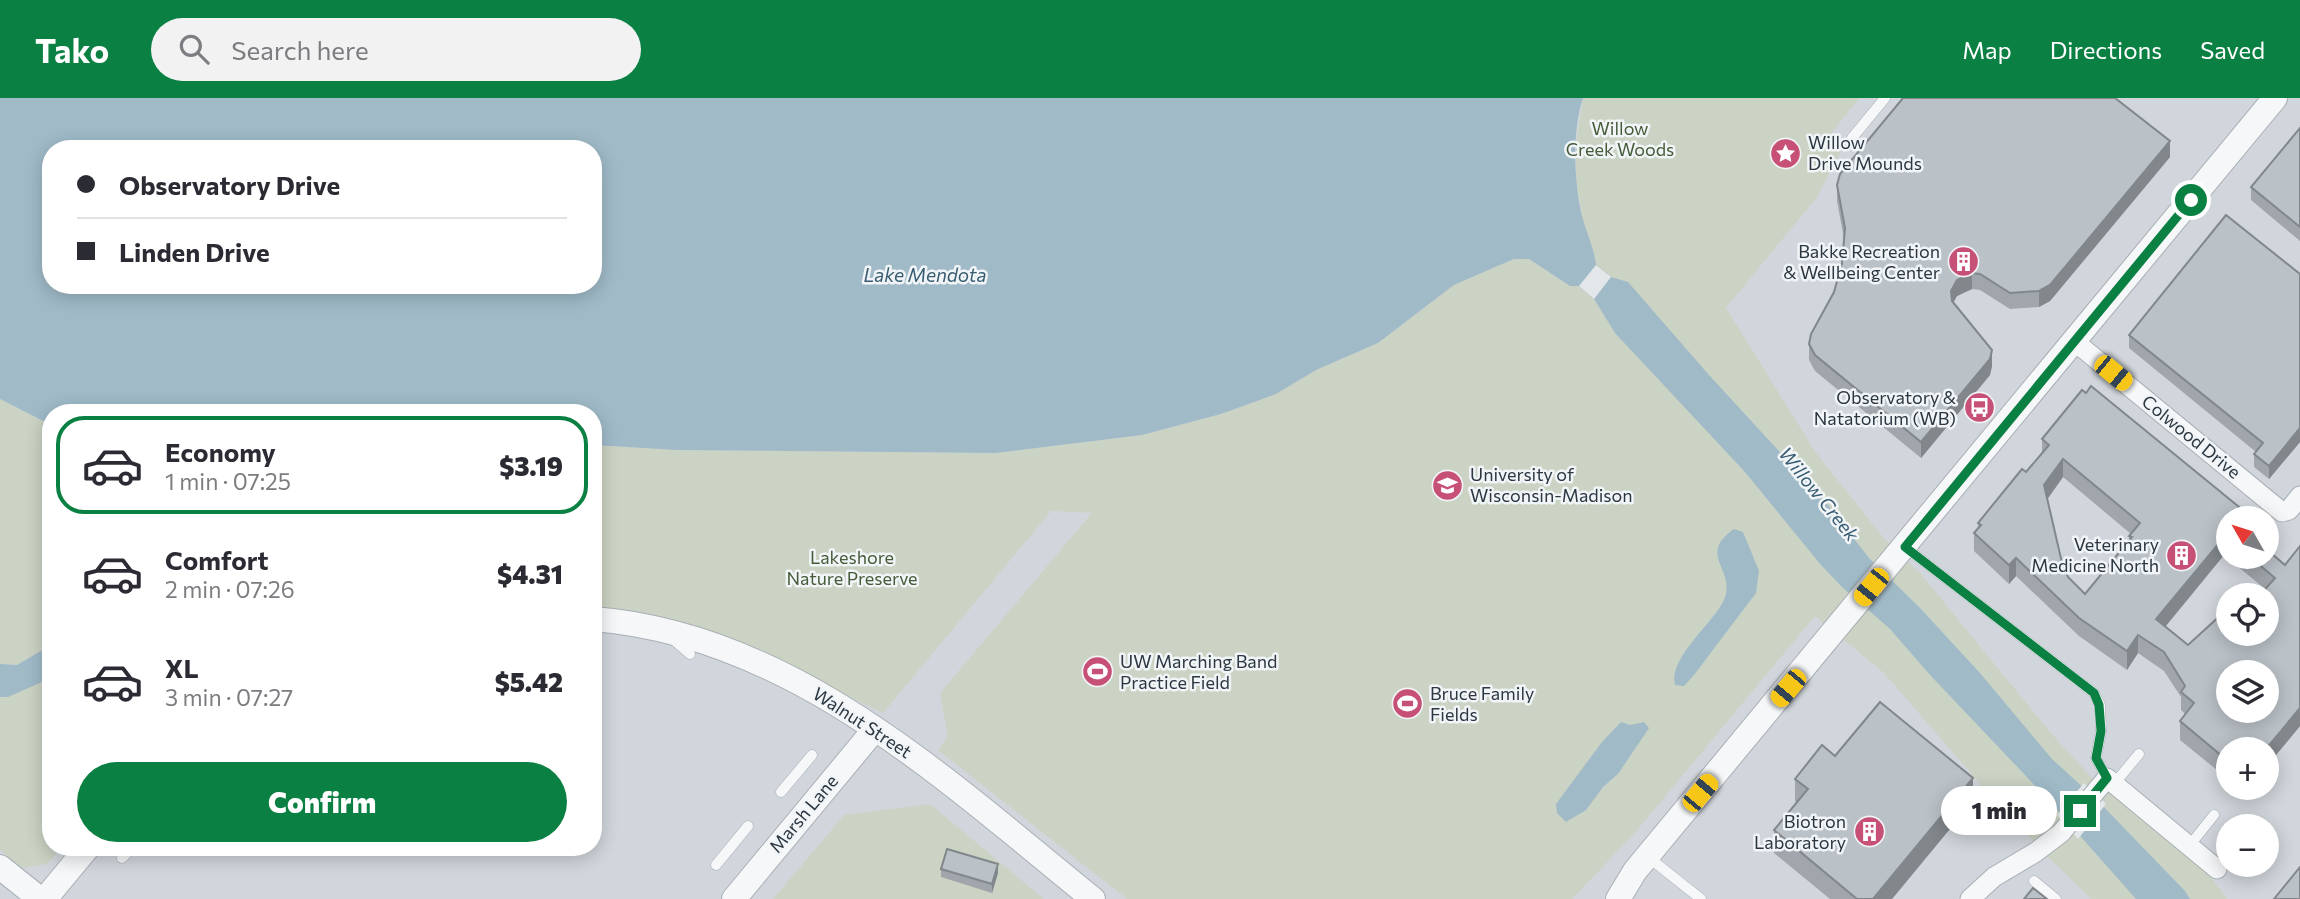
<!DOCTYPE html>
<meta charset="utf-8">
<style>
body{margin:0;font-family:Commissioner,sans-serif;background:#f2f2f3;color:#2b2b33;height:100vh;display:flex;flex-direction:column;font-size:26px;white-space:nowrap}
*{box-sizing:border-box;margin:0}
p{font-size:23px;color:#7c7c81}
.icon{flex:none;width:38px;height:38px;fill:none;stroke:currentColor;stroke-width:2;stroke-linecap:round;stroke-linejoin:round}
.map{position:relative;flex:1;overflow:hidden}
.sheet{position:absolute;left:42px;top:306px;width:560px;height:452px;display:flex;flex-direction:column;background:#fff;border-radius:28px;box-shadow:0 4px 18px #0003}
.sheet>*{flex:none}
.banner{position:absolute;left:42px;top:42px;width:560px;height:154px;border-radius:28px;box-shadow:0 4px 18px #0003;display:grid;align-content:center;height:154px;padding:0 35px;background:#fff}
.needle{width:46px;rotate:309deg}
.tools{position:absolute;left:2216px;top:408px;display:grid;gap:14px}
.tools a{display:grid;place-items:center;width:63px;height:63px;border-radius:50%;background:#fff;box-shadow:0 4px 18px #0003;font-size:35px}
.end{position:absolute;width:32px;height:32px;margin:-16px;border:9px solid #0b8043;background:#fff;box-shadow:0 0 0 4px #fff}
.from{border-radius:50%}
.bubble{position:absolute;height:49px;border-radius:24px;background:#fff;box-shadow:0 4px 18px #0003;font-size:23px;font-weight:800;line-height:49px;text-align:center}
.car{position:absolute;width:21px;height:42px;margin:-21px -10px;border-radius:9px;box-shadow:0 0 5px 2px #0007;background:linear-gradient(#f5c518 24%,#345 0 40%,#f5c518 0 76%,#345 0 86%,#f5c518 0)}
.banner b{display:flex;align-items:center;gap:24px;height:66px;font-size:26px}
.banner b+b{border-top:2px solid #e1e1e2}
.banner i{width:18px;height:18px;background:#2b2b33}
ul{padding:12px 0 0;list-style:none}
li{display:flex;align-items:center;gap:21px;height:98px;margin:0 14px 10px;padding:0 21px;border:4px solid transparent;border-radius:28px}
li div{flex:1}
li b{display:block;font-size:26px}
li em{font-style:normal;font-weight:800}
li.active{border-color:#0b8043}
li>.icon{width:63px;height:63px;stroke-width:1.5}
.action{display:flex;gap:14px;margin-top:auto;padding:14px 35px}
.action a{flex:1;height:80px;border-radius:42px;background:#0b8043;color:#fff;font-size:28px;font-weight:800;line-height:80px;text-align:center}
header{display:flex;align-items:center;gap:42px;box-sizing:border-box;height:98px;padding:0 35px;background:#0b8043;color:#fff}
header strong{font-size:33px}
nav{display:flex;gap:38px;margin-inline-start:auto;font-size:24px}
.search{width:490px;height:63px;background:#f2f2f3;display:flex;align-items:center;gap:18px;box-sizing:border-box;padding:0 24px;border-radius:38px;color:#7c7c81;font-size:26px}
.map>svg:first-child{display:block}
.built{fill:#d1d6dc;fill-rule:evenodd}
.green{fill:#cbd3c4}
.water{fill:#a0bac8;fill-rule:evenodd}
.pier{fill:#e3e7ea}
.lines{fill:none;stroke-linecap:round;stroke-linejoin:round}
.service-casing{stroke:#a8afb4;stroke-width:11}
.minor-casing{stroke:#a8afb4;stroke-width:21}
.tertiary-casing{stroke:#a8afb4;stroke-width:26}
.service{stroke:#f5f7f9;stroke-width:10}
.minor{stroke:#f5f7f9;stroke-width:19}
.tertiary{stroke:#f5f7f9;stroke-width:24}
.wall{fill:#a0a6ab;fill-rule:evenodd}
.shaded-wall{fill:#82878b}
.building{fill:#bac1c7;stroke:#82878b;stroke-width:2;fill-rule:evenodd}
.route{stroke:#0b8043;stroke-width:9}
.labels{text-anchor:middle;stroke-width:5;stroke-linejoin:round;paint-order:stroke}
.park-label{font-size:18px;fill:#465c39;stroke:#f2f5f7}
.poi-label{font-size:18px;fill:#2b3741;stroke:#f2f5f7;text-anchor:start}
.street-label{font-size:18px;fill:#2b3741;stroke:#f2f5f7}
.water-label{font-size:19px;font-style:italic;fill:#385d73;stroke:#f2f5f7}
</style>
<header>
<strong>Tako</strong>
<div class="search"><svg class="icon" aria-label="search" viewBox="0 0 24 24"><circle cx="10" cy="10" r="6"/><path d="M15 15l6 6"/></svg>Search here</div>
<nav><a>Map</a><a>Directions</a><a>Saved</a></nav>
</header>
<div class="map">
<svg width="2300" height="801" viewBox="0 0 2300 801">
<rect width="100%" height="100%" fill="#e3e7ea"/>
<path class="built" d="M1583 0H2300V801H0V301L51 327V749H593V347L1378 245 1454 187 1514 161H1529ZM2228 420H2266V458H2228ZM2228 497H2266V536H2228ZM2228 574H2266V612H2228ZM2228 651H2266V690H2228ZM2228 728H2266V766H2228Z"/>
<path class="green" d="M1583 0H1859L1830 37 1843 49 1817 99 1726 210 1816 355 1887 444 1920 475 2050 634 2091 679 2209 777 2227 801H2091L2042 753 1974 679 1884 575 1815 518 1633 737 1572 801H1127L938 652 948 638 940 595 1092 415 1051 413 883 615 780 564 673 523 593 507V347L677 352 996 355 1142 337 1221 316 1276 296 1316 272 1378 245 1454 187 1514 161H1529L1570 188 1582 116 1576 84V46Z
M0 301 51 327V749H62L47 766 22 770 0 752Z
M930 706 1044 801H773L844 717Z"/>
<path class="water" d="M0 0H1583C1572 32 1574 82 1581 114 1585 132 1594 149 1596 167L1611 179 1628 184 1709 277 1824 402 1869 460 1921 511 1979 574 2052 661 2098 703 2185 793 2190 801H2136L2042 695 1931 578 1890 531 1842 489 1821 467 1745 374 1615 235 1594 201 1579 188H1570L1529 161H1514L1454 187 1378 245 1316 272 1276 296 1221 316 1142 337 996 355 677 352 593 347V315H51V327L0 301ZM51 51H593V187H51Z
M1734 431 1743 434 1759 473 1756 495 1694 577 1684 588 1675 587C1668 561 1711 527 1723 504 1739 472 1695 458 1734 431Z
M51 547V580L8 599H0V566L17 567Z
M1621 624 1630 627 1644 624 1649 630 1618 676 1603 689 1586 712 1566 724 1557 715 1556 706 1602 644Z"/>
<path class="pier" d="M1596 167 1611 179 1594 201 1579 188Z
M2084 685 2106 706 2078 741 2057 717Z"/>
<g class="lines">
<defs>
<path id="service" d="M1852 40 1885 0
M1905 449 2094 595 2100 607 2101 633 2096 660 2107 680
M675 543 690 556
M2114 686 2139 656
M781 694 812 657
M2190 747 2214 717
M1648 759 1701 801
M122 760 133 749
M716 767 748 728
M2034 783 2056 801"/>
<path id="minor" d="M2074 243 2282 414 2289 412 2300 398
M1970 801 1994 779 2036 754 2061 735 2107 680 2217 771"/>
<path id="tertiary" d="M593 521C791 536 947 683 1093 801
M0 769 40 801
M45 801 88 749
M734 801 875 631
M1618 801 1635 773 2275 0"/>
</defs>
<use href="#service" class="service-casing"/>
<use href="#minor" class="minor-casing"/>
<use href="#tertiary" class="tertiary-casing"/>
<use href="#service" class="service"/>
<use href="#minor" class="minor"/>
<use href="#tertiary" class="tertiary"/>
</g>
<path class="wall" d="M2300 30V143L2251 102V89Z
M2170 59 2050 203 2039 209 2010 211 1980 192 1972 191 1957 198 1953 205 1992 268 1990 277 1921 360 1815 273 1809 262V246L1834 194 1842 165 1844 141 1837 103V87Z
M2300 176V344L2269 381 2254 369V356L2256 354 2129 250V237Z
M2042 341 2244 420H2228V458H2266L2285 467 2300 448V628L2266 669 2228 651V681L2180 642V623L2185 616 2181 612V599L2164 573 2138 555 2127 572 2079 538 2016 478 2009 486 1974 453V435L1978 430V425L2026 374 2042 356ZM2063 379 2131 436 2129 438V442L2085 496 2068 479 2063 469 2047 401ZM2224 457 2265 491 2228 536 2188 547 2165 529Z
M1835 658 1973 703 1892 801H1830L1774 755V732L1797 705 1795 703V681Z
M2238 690H2250L2245 695Z
M941 771 998 775 992 795 941 779Z"/>
<path class="shaded-wall" d="M2170 43V59L2050 203 2039 209V193Z
M1972 175V191L1957 198 1951 209V193L1957 182Z
M1992 252V268L1990 277 1921 360V344Z
M2300 330V344L2269 381V368Z
M2063 361V379L2044 406V387Z
M2244 413V420H2236Z
M2224 439V457L2156 540V521Z
M2016 460V478L2009 486V467Z
M2138 537V555L2127 572V553Z
M2300 610V628L2266 669V651Z
M1973 680V703L1892 801H1873Z
M998 766V775L992 795V786Z"/>
<path class="building" d="M1903 0H2115L2170 43 2050 187 2039 193 2010 195 1980 176 1972 175 1957 182 1951 193 1952 203 1992 252 1990 261 1921 344 1815 257 1809 246 1811 236 1834 194 1842 165 1845 130 1837 87 1840 76Z
M2300 30V129L2251 89Z
M2226 117 2300 176V330L2269 368 2254 356 2263 345 2129 237Z
M2091 288 2244 413 2236 420H2228V442L2224 439 2156 521 2188 547 2222 516 2228 522V536H2266V497H2260L2275 480 2249 458H2266V451L2285 467 2300 448V610L2266 651H2228V663L2180 623 2194 605 2181 594 2185 588 2164 554 2138 537 2127 553 2079 520 2016 460 2009 467 1974 435 1981 427 1978 425 2022 371 2026 374 2049 347 2042 341 2082 292 2086 295ZM2063 361 2140 425 2129 438 2132 439 2085 496 2068 479 2063 469 2044 387ZM2228 574H2266V612H2228Z
M1880 604 1973 680 1873 801H1857L1774 732 1808 691 1795 681 1822 647 1835 658Z
M947 751 998 766 992 786 941 771Z
M2300 769V801H2274Z
M2033 790 2047 801H2024Z"/>
<g class="lines">
<path class="route" d="M2080 713 2107 680 2096 660 2101 633 2099 607 2094 595 1905 449 2191 102"/>
</g>
<defs>
<symbol id="sight-disc" viewBox="-11 -11 22 22"><circle r="9.5" fill="#c75076" stroke="#f2f5f7"/><path d="M0-6L1.8-2.2L6-1.7L2.9 1.2L3.7 5.4L0 3.3L-3.7 5.4L-2.9 1.2L-6-1.7L-1.8-2.2Z" fill="#fff"/></symbol>
<symbol id="building-disc" viewBox="-11 -11 22 22"><circle r="9.5" fill="#c75076" stroke="#f2f5f7"/><path d="M-4-6H4V6H1V3H-1V6H-4ZM-2.5-4.3h1.7v1.8h-1.7ZM.8-4.3h1.7v1.8H.8ZM-2.5-1h1.7V.8h-1.7ZM.8-1h1.7V.8H.8Z" fill="#fff"/></symbol>
<symbol id="bus-disc" viewBox="-11 -11 22 22"><circle r="9.5" fill="#c75076" stroke="#f2f5f7"/><path d="M-5-6H5V4H4V6H2V4H-2V6H-4V4H-5ZM-3.5-4V0h7V-4ZM-3.5 1.2v1.5H-2V1.2ZM2 1.2v1.5H3.5V1.2Z" fill="#fff"/></symbol>
<symbol id="university-disc" viewBox="-11 -11 22 22"><circle r="9.5" fill="#c75076" stroke="#f2f5f7"/><path d="M0-5L7-2L0 1L-7-2ZM-4 1L0 2.5L4 1V4Q0 6-4 4Z" fill="#fff"/></symbol>
<symbol id="stadium-disc" viewBox="-11 -11 22 22"><circle r="9.5" fill="#c75076" stroke="#f2f5f7"/><path d="M0-5a6.5 5 0 1 0 0 10a6.5 5 0 1 0 0-10ZM-3.5-1.8h7v3.6h-7Z" fill="#fff"/></symbol>
</defs>
<g fill-rule="evenodd">
<use href="#sight-disc" x="1768" y="38" width="35" height="35"/>
<use href="#building-disc" x="1946" y="146" width="35" height="35"/>
<use href="#bus-disc" x="1962" y="292" width="35" height="35"/>
<use href="#university-disc" x="1430" y="370" width="35" height="35"/>
<use href="#building-disc" x="2164" y="440" width="35" height="35"/>
<use href="#stadium-disc" x="1080" y="556" width="35" height="35"/>
<use href="#stadium-disc" x="1390" y="588" width="35" height="35"/>
<use href="#building-disc" x="1852" y="716" width="35" height="35"/>
</g>
<g class="labels">
<g class="park-label">
<text x="1620" y="37">Willow<tspan x="1620" dy="21">Creek Woods</tspan></text>
<text x="852" y="466">Lakeshore<tspan x="852" dy="21">Nature Preserve</tspan></text>
</g>
<g class="poi-label">
<text x="1808" y="51">Willow<tspan x="1808" dy="21">Drive Mounds</tspan></text>
<text x="1940" y="160" text-anchor="end">Bakke Recreation<tspan x="1940" dy="21">&amp; Wellbeing Center</tspan></text>
<text x="1956" y="306" text-anchor="end">Observatory &amp;<tspan x="1956" dy="21">Natatorium (WB)</tspan></text>
<text x="1470" y="383">University of<tspan x="1470" dy="21">Wisconsin-Madison</tspan></text>
<text x="2159" y="453" text-anchor="end">Veterinary<tspan x="2159" dy="21">Medicine North</tspan></text>
<text x="1120" y="570">UW Marching Band<tspan x="1120" dy="21">Practice Field</tspan></text>
<text x="1430" y="602">Bruce Family<tspan x="1430" dy="21">Fields</tspan></text>
<text x="1846" y="730" text-anchor="end">Biotron<tspan x="1846" dy="21">Laboratory</tspan></text>
</g>
<g class="street-label">
<text transform="translate(2191 339) rotate(39)" y="6">Colwood Drive</text>
<text transform="translate(862 625) rotate(33)" y="6">Walnut Street</text>
<text transform="translate(804 716) rotate(-50)" y="6">Marsh Lane</text>
</g>
<g class="water-label">
<text x="925" y="184">Lake Mendota</text>
<text transform="translate(1819 396) rotate(51)" y="7">Willow Creek</text>
</g>
</g>
</svg>
<div class="tools">
<a><svg class="needle" viewBox="-14 -14 28 28"><path d="M0-13l5 13h-10z" fill="#e53935"/><path d="M0 13l5-13h-10z" fill="#7c7c81"/></svg></a>
<a><svg class="icon" aria-label="locate" viewBox="0 0 24 24"><circle cx="12" cy="12" r="6"/><path d="M12 2v4M12 18v4M2 12h4M18 12h4"/></svg></a>
<a><svg class="icon" aria-label="layers" viewBox="0 0 24 24"><path d="M12 4l9 5-9 5-9-5zM3 14l9 5 9-5"/></svg></a>
<a>+</a>
<a>−</a>
</div>
<i class="end from" style="left:2191px;top:102px"></i>
<i class="end" style="left:2080px;top:713px"></i>
<div class="bubble" style="left:1941px;top:688px;width:116px">1 min</div>
<i class="car" style="left:2113px;top:275px;rotate:129deg"></i>
<i class="car" style="left:1871px;top:489px;rotate:219deg"></i>
<i class="car" style="left:1788px;top:590px;rotate:220deg"></i>
<i class="car" style="left:1700px;top:695px;rotate:40deg"></i>
<div class="banner">
<b><i class="from"></i>Observatory Drive</b>
<b><i></i>Linden Drive</b>
</div>
<section class="sheet">
<ul>
<li class="active"><svg class="icon" aria-label="car" viewBox="0 0 24 24"><path d="M5 17H2v-5l4-1 3-4h7l3 4 3 1v5h-3M9 17h6M6 11h13"/><circle cx="7" cy="17" r="2"/><circle cx="17" cy="17" r="2"/></svg><div><b>Economy</b><p>1 min · 07:25</p></div><em>$3.19</em></li>
<li><svg class="icon" aria-label="car" viewBox="0 0 24 24"><path d="M5 17H2v-5l4-1 3-4h7l3 4 3 1v5h-3M9 17h6M6 11h13"/><circle cx="7" cy="17" r="2"/><circle cx="17" cy="17" r="2"/></svg><div><b>Comfort</b><p>2 min · 07:26</p></div><em>$4.31</em></li>
<li><svg class="icon" aria-label="car" viewBox="0 0 24 24"><path d="M5 17H2v-5l4-1 3-4h7l3 4 3 1v5h-3M9 17h6M6 11h13"/><circle cx="7" cy="17" r="2"/><circle cx="17" cy="17" r="2"/></svg><div><b>XL</b><p>3 min · 07:27</p></div><em>$5.42</em></li>
</ul>
<div class="action"><a>Confirm</a></div>
</section>
</div>
